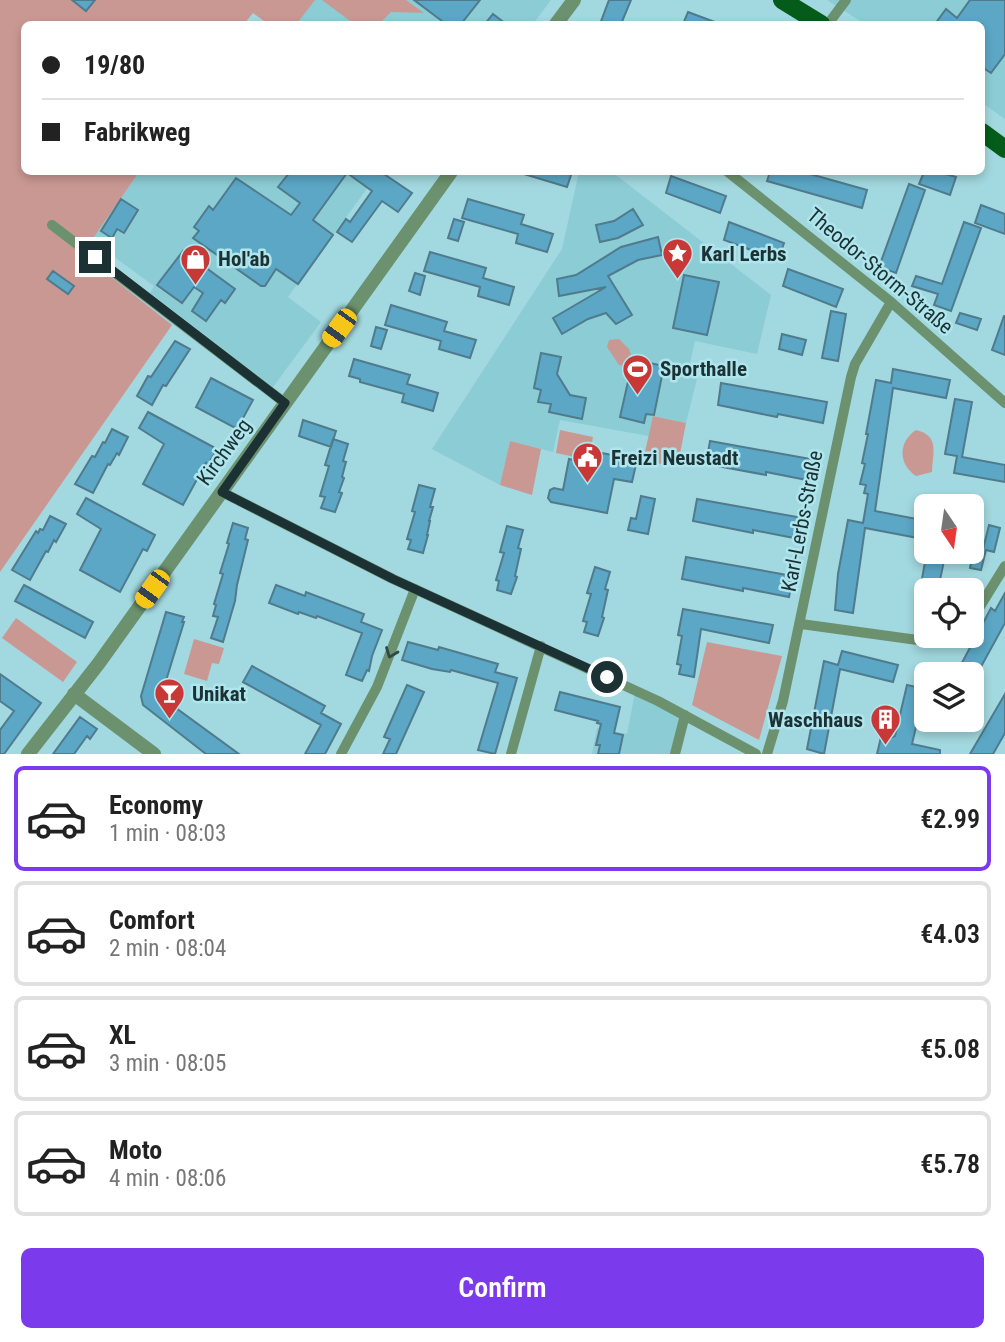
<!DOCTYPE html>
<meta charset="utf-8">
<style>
body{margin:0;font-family:"Roboto Condensed",sans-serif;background:#f2f2f2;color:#222;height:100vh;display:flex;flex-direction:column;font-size:26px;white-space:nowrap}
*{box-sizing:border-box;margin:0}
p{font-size:23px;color:#767676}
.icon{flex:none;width:38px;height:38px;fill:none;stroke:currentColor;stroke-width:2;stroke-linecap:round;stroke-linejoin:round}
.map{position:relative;height:754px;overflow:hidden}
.drawer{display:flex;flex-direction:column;background:#fff;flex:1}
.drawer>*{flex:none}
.hud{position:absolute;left:21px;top:21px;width:964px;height:154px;border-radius:10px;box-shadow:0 4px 10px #0003;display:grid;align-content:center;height:154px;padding:0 21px;background:#fff}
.needle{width:46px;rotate:167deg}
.controls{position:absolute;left:914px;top:494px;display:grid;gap:14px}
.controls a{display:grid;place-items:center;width:70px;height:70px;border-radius:10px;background:#fff;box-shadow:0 4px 10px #0003;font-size:35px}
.end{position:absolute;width:32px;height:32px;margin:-16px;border:9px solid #1b3134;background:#fff;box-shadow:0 0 0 4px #fff}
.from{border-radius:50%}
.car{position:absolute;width:21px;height:42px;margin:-21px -10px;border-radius:9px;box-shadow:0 0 5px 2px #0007;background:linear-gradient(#f5c518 24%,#345 0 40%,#f5c518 0 76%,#345 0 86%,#f5c518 0)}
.hud b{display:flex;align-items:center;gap:24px;height:66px;font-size:26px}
.hud b+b{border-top:2px solid #e0e0e0}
.hud i{width:18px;height:18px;background:#222}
ul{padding:12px 0 0;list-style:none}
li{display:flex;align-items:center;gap:21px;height:105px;margin:0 14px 10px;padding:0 7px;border:4px solid #e0e0e0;border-radius:10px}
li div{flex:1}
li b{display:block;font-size:26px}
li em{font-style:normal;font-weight:600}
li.selected{border-color:#7c3aed}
li>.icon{width:63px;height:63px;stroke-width:1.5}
.button{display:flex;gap:14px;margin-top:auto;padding:14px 21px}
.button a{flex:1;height:80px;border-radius:10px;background:#7c3aed;color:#fff;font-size:28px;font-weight:600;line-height:80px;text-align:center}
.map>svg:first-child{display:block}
.built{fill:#8cccd4}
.green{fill:#ca9893}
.building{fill:#5ba7c5;stroke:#4f7b8d;stroke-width:2}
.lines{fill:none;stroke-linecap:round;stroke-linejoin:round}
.minor{stroke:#6c916e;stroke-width:10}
.tertiary{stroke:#6c916e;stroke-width:14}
.primary{stroke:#055c1a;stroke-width:18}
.oneway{stroke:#2f4942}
.route{stroke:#1b3134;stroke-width:9}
.labels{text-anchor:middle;stroke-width:5;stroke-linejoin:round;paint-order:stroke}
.poi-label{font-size:21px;font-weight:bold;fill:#1b3134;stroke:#afe5ec;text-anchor:start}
.street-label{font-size:21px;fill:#1b3134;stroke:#afe5ec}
</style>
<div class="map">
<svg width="1005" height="754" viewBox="0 0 1005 754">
<rect width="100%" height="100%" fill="#a2d8df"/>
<path class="built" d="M303 0H551L533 24H284Z
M827 0H1005V119L982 103V24H865Z
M139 172H379L288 297 321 322 273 387 150 293 154 286 91 240Z
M579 172H612L771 295 757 354 695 341 690 363 692 366 700 367 686 423 654 416 649 436 560 420 553 452 510 441 500 485 432 449 562 249Z
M635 693 688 720 680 754H592L597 728 627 734Z"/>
<path class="green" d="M0 0H315L298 22 300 24H268L253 13 244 24H24V172H139L82 254 172 325 0 572Z
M322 0H406L424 13 391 12 379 24H354Z
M619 339 629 349 633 360 629 367 619 365 607 347 609 340Z
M653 416 686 423 678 464 675 466 643 461Z
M560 430 593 437 589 460 556 453Z
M916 430C941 436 932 454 932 472L916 476C898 464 898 442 916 430Z
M510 441 541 449 532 495 500 485Z
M16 618 77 662 63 682 2 638Z
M194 639 224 648 219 664 212 663 207 681 184 674Z
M707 642 782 656 759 740 692 705Z"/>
<path class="building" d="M72 0H95L86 11Z
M414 0H480L461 24H446Z
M609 0H631L621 24H600Z
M970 0H1005V54L991 73 982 67V24H935L946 9 957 18Z
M688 12 720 24H683Z
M493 14 506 24H485Z
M290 172H381L412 193 398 212 382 201 352 242 337 232 346 219 350 222 372 191 347 173 313 220 333 235 298 284 276 269 265 286H261L193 238 199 231 194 227 209 206 213 210 236 178 291 215 300 203 278 187Z
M524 172H572L567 187 524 174Z
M770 172H803L867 190 862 208 767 181Z
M924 172H939L956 177 950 195 919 184Z
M671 176 726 196 720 213 666 193Z
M909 184 925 190 896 273 879 267Z
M121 199 138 210 124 233 117 229 112 238 101 231Z
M468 199 524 215 521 224 553 234 547 252 516 243 518 234 462 218Z
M981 205 1005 214V234L975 223Z
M633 209 643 225 618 238 600 242 596 225 614 221Z
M454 219 464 222 458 241 448 238Z
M729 222 784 243 778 260 724 240Z
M964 222 981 228 951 311 934 305 938 294 912 286 916 276 942 284Z
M658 237 662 255 638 260 608 276 632 315 616 324 606 313 588 319 562 334 553 318 606 287 559 296 557 279 576 275 621 247Z
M183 251 235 289 225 303 221 300 206 321 192 311 203 293 194 287 182 303 157 285Z
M430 252 486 268 483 278 514 287 509 305 478 296 480 287 424 271Z
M788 269 843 289 836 307 783 286Z
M53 271 74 286 68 294 47 279Z
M415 273 425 276 420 295 409 291Z
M684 275 719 282 707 335 673 328Z
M391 305 447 322 444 331 476 340 470 358 439 349 441 341 385 325Z
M831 311 846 314 838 361 822 358Z
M960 313 981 319 977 330 956 323Z
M1004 316H1005V355L992 350Z
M376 327 387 330 381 349 371 346Z
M782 334 806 340 802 355 779 349Z
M175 341 190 349 166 386 163 385 152 405 137 396 148 376 151 377Z
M541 353 561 357 557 374 570 395 586 398 582 419 549 412 551 404 538 402 541 390 534 388Z
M354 359 410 375 407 384 438 393 433 411 402 402 404 394 360 382V379L349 376Z
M640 361 664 366 654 415 646 414 644 423 620 417 630 373 638 375Z
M893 369 950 380 946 398 893 388 875 511 922 520 918 538 865 528 853 613 835 610 838 574 848 520 863 523 868 494 864 493 866 485 860 484 865 464 862 463 868 434H866L876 380 891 383Z
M211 378 253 400 237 429 196 407Z
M721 383 827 402 823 423 778 414 777 417 718 405Z
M955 399 972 402 962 457 1005 465V482L954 473 957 456 945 454Z
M148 412 217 449 208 465 206 463 183 505 143 484 164 444 139 428Z
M303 420 336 431 331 447 299 436Z
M112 429 128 437 119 455 117 453 110 465 108 464 93 493 75 484 92 456 95 457 103 442 105 443Z
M333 439 348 444 343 461 346 462 342 477 344 478 339 492 342 493 335 512 321 508 325 497 320 496 329 466 325 465Z
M710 441 816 460 812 481 766 472V475L706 464Z
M602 453 637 460 632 482 614 479 607 513 551 502 548 498 550 490 554 488 563 490 569 459 599 465Z
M419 485 435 489 430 507H433L429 521H430L427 535H428L423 553 408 549 411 540 407 539 415 512 412 511Z
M641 496 655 499 648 534 628 530 631 518 636 519Z
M86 498 155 535 147 551 143 549 120 592 80 570 101 529 77 514Z
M697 499 803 518 799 539 753 530V533L693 521Z
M50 516 66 524 56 542 54 540 48 552 46 551 30 580 12 570 36 531 38 533 40 529 43 530Z
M233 523 248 528 245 539 248 540 237 585 235 601 223 642 211 638 218 617 213 616 216 605 214 604 223 574 220 573 229 544 227 543Z
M989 525 1000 528 994 552 986 550 981 570 970 568 974 547 983 549Z
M507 526 523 530 518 548 521 549 515 576 517 577 511 594 497 590 499 581 496 580 504 553 500 552Z
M927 551H946L938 590H920Z
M686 557 793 576 789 597 743 588V591L682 579Z
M595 567 610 572 605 589 608 590 602 617 604 618 598 636 584 632 587 622 583 621 591 594 587 593Z
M24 585 93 622 85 638 15 601Z
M276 585 305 596 306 592 364 614 361 622 382 630 372 656 369 671 367 670 362 681 346 675 362 633 317 616 316 618 299 612 298 614 269 603Z
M1005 593V623L977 674H956L991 608 995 611Z
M683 609 773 625 769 643 701 629 694 677 679 674 681 665 677 664 682 636 678 635Z
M166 612 184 617 182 622H184L161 697 239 754H206L143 705 141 696Z
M408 642 438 650 439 647 498 664 495 672 517 678 495 754 478 750 498 683 451 670 450 672 432 669 402 660Z
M842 651 898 665 893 682 840 669 824 754 807 749 824 661 838 665Z
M252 666 325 706 321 713 341 724 325 754H305L321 725 243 682Z
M0 674 41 703 4 754H0V730L14 711 0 701Z
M407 685 424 692 396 754H383L390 739 384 737Z
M907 685 925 689 912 744 940 750V754H877L881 737 888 739 895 736Z
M560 692 620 707 614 733 623 735 619 754H598L600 745H596L601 724 597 723 598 721 555 710Z
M1005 694V733L993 754H970Z
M80 717 97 729 90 739 87 736 74 754H53Z"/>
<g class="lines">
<path class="minor" d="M828 24 846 0
M728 172 891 302 1005 403
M52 225 285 403
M222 492 393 579 658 701 756 754
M971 621 1005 566
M801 624 932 642 942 641 957 635
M341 754 377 687 415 589
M511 754 541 646
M675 754 685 715
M767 754 783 701 851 377 855 364 891 302"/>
<path class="tertiary" d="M556 24 574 0
M74 694 154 754
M28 754 99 663 451 172"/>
<path class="primary" d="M782 0 821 24
M982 132 1005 149"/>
</g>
<defs><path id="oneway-chevron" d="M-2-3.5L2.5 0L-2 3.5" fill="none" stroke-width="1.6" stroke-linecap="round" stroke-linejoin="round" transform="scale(1.75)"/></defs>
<use class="oneway" href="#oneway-chevron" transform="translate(391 653) rotate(111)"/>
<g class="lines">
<path class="route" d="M95 257 285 403 222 492 393 579 607 677"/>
</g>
<defs>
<symbol id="sight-pin" viewBox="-11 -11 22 30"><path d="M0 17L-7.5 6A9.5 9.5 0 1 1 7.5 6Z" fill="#c73837" stroke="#afe5ec"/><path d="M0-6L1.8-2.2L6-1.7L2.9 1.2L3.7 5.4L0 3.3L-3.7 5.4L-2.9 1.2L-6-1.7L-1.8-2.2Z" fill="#fff"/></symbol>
<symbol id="shop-pin" viewBox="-11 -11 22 30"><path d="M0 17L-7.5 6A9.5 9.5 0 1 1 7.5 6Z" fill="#c73837" stroke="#afe5ec"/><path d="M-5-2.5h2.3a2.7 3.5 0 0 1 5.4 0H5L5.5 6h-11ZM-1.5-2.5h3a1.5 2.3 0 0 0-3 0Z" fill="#fff"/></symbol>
<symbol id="stadium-pin" viewBox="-11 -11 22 30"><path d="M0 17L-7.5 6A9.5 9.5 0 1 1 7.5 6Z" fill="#c73837" stroke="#afe5ec"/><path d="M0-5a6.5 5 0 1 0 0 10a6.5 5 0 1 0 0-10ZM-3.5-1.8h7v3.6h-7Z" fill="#fff"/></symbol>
<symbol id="civic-pin" viewBox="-11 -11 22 30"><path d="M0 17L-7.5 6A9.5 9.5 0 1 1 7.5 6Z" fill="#c73837" stroke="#afe5ec"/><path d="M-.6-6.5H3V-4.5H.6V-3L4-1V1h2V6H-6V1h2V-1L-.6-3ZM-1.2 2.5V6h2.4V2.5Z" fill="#fff"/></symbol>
<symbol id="bar-pin" viewBox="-11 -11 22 30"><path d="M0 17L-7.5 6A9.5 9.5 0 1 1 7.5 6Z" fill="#c73837" stroke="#afe5ec"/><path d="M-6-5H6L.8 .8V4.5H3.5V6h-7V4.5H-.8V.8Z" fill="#fff"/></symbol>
<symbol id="building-pin" viewBox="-11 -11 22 30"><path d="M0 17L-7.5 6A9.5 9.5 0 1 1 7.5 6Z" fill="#c73837" stroke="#afe5ec"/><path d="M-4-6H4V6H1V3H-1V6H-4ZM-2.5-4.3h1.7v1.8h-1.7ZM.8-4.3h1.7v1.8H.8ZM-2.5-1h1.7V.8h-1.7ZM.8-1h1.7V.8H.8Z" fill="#fff"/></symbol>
</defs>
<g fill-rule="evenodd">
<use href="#sight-pin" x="660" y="236" width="35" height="47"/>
<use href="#shop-pin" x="178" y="242" width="35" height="47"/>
<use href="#stadium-pin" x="620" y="352" width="35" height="47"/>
<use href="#civic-pin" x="570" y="440" width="35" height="47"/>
<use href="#bar-pin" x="152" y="676" width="35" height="47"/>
<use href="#building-pin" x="868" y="702" width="35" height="47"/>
</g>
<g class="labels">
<g class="poi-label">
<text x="701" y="261">Karl Lerbs</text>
<text x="218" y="266">Hol'ab</text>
<text x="660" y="376">Sporthalle</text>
<text x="611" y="465">Freizi Neustadt</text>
<text x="192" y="701">Unikat</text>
<text x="863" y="727" text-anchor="end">Waschhaus</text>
</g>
<g class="street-label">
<text transform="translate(880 271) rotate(40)" y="7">Theodor-Storm-Straße</text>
<text transform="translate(224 452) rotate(-54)" y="7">Kirchweg</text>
<text transform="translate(802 521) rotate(-79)" y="7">Karl-Lerbs-Straße</text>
</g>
</g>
</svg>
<div class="controls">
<a><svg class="needle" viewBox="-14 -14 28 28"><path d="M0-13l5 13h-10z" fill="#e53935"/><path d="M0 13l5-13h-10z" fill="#767676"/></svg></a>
<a><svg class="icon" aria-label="locate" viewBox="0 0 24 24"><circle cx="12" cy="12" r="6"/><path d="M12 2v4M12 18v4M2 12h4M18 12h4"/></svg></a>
<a><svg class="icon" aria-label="layers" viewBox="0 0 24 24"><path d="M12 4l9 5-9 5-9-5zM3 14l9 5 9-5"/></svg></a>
</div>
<i class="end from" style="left:607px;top:677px"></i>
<i class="end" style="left:95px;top:257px"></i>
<i class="car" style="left:339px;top:328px;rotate:216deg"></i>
<i class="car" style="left:152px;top:589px;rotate:216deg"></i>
<div class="hud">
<b><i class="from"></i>19/80</b>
<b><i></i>Fabrikweg</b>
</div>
</div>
<section class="drawer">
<ul>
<li class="selected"><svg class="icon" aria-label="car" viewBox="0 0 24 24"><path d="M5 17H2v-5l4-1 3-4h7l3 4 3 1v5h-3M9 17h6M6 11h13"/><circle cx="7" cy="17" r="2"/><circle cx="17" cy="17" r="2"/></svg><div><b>Economy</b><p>1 min · 08:03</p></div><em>€2.99</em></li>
<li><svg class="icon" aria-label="car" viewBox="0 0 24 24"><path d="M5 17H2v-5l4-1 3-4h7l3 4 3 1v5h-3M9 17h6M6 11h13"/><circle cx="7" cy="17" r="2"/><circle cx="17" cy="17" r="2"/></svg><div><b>Comfort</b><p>2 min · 08:04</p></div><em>€4.03</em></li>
<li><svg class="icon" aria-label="car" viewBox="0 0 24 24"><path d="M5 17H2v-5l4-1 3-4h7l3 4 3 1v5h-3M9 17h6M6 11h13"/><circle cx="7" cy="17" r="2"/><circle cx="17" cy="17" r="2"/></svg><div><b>XL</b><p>3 min · 08:05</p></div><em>€5.08</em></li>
<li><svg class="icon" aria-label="car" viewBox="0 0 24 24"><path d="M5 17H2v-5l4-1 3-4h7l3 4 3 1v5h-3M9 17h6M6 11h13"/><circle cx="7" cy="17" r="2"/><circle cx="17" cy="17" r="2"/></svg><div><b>Moto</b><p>4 min · 08:06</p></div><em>€5.78</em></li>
</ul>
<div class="button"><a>Confirm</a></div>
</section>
